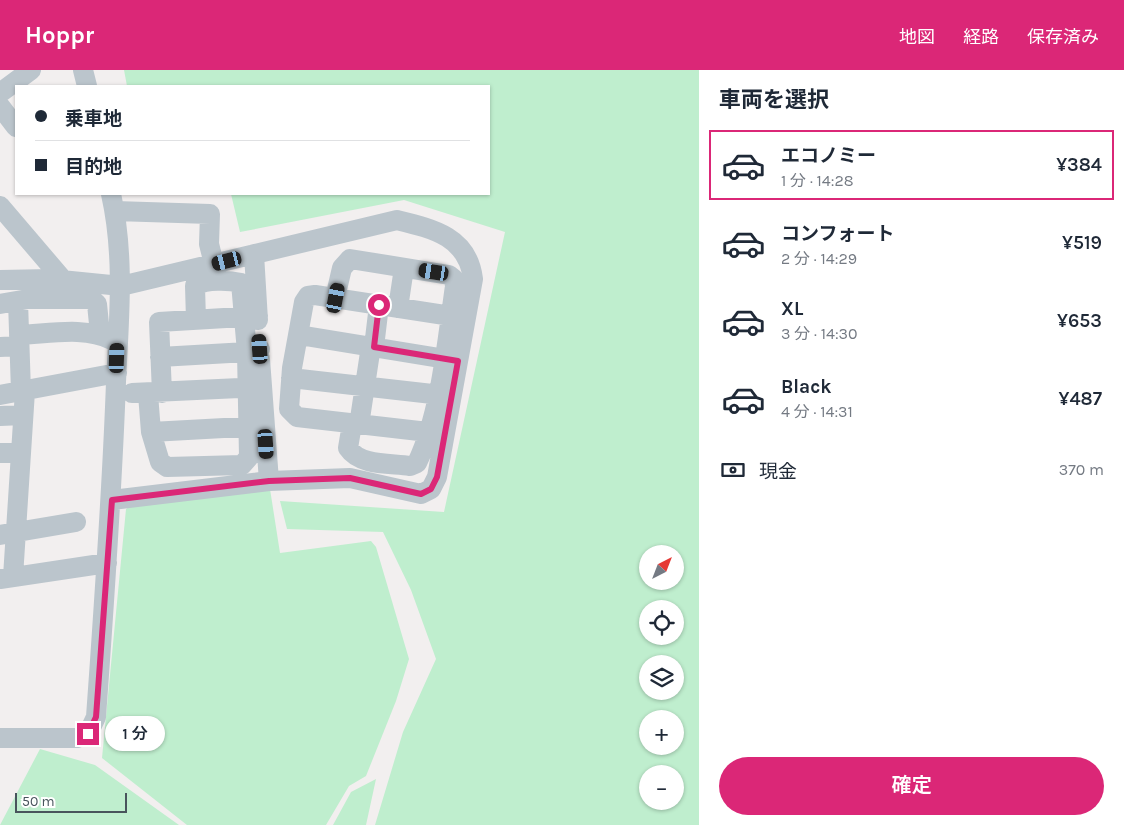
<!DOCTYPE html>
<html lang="ja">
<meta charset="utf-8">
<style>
body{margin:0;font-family:Karla,"Noto Sans JP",sans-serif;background:#f6f6f7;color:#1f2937;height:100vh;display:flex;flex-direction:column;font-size:19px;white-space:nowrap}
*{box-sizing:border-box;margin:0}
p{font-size:16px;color:#747a83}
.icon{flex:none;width:28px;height:28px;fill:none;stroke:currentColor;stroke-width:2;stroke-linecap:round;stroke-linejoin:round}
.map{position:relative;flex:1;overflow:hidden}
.details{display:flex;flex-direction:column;background:#fff;width:425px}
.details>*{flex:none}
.top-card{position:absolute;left:15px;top:15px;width:475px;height:110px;border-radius:0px;box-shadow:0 1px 4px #0004;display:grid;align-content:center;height:110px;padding:0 20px;background:#fff}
.needle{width:32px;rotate:42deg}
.fabs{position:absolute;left:639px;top:475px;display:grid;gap:10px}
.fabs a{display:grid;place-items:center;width:45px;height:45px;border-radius:50%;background:#fff;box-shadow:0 1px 4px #0004;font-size:25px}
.scale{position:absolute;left:15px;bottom:12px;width:112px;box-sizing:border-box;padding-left:5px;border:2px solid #48545c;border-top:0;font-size:14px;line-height:18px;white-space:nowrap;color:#48545c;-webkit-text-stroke:4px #fff;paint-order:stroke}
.end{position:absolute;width:22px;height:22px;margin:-11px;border:6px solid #db2777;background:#fff;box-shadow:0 0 0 2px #fff}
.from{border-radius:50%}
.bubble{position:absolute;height:35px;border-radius:18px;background:#fff;box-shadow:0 1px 4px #0004;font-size:16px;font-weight:600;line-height:35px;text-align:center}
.car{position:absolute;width:15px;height:30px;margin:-15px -8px;border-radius:6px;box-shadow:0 0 4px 1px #0007;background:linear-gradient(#222 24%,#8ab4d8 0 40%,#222 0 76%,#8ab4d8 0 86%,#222 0)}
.top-card b{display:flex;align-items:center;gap:18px;height:48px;font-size:19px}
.top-card b+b{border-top:1px solid #e0e1e3}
.top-card i{width:12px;height:12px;background:#1f2937}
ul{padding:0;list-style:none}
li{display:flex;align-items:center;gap:15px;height:70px;margin:0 10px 8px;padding:0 10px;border:2px solid transparent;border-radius:0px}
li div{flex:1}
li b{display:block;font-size:19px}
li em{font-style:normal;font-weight:600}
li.current{border-color:#db2777}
li>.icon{width:45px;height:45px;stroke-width:1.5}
h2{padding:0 20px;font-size:22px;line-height:60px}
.pay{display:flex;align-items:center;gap:12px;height:55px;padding:0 20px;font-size:19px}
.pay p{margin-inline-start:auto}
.action{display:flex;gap:10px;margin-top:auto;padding:10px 20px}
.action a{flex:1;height:58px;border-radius:30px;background:#db2777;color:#fff;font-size:20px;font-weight:600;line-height:58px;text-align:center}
header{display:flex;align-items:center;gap:30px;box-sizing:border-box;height:70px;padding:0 25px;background:#db2777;color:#fff}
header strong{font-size:24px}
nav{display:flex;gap:28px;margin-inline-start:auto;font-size:18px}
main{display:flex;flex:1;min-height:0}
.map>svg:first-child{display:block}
.green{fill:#bfeece;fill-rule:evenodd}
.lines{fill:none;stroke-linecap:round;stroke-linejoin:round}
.minor{stroke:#bbc5cc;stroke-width:20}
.route{stroke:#db2777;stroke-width:6}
</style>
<header>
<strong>Hoppr</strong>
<nav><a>地図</a><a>経路</a><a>保存済み</a></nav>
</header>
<main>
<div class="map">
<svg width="699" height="755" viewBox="0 0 699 755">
<rect width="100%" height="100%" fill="#f2efef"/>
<path class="green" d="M124 0H699V755H375L403 662 436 589 411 520 383 462 287 459 280 431 444 442 505 162 404 130 240 162 231 124H489V16H127ZM648 484H675V511H648ZM648 539H675V566H648ZM648 594H675V621H648ZM648 649H675V676H648ZM648 704H675V731H648Z
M270 419 280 483 371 471 376 477 409 589 396 631 366 706 349 716 326 755H187L102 688 126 439 134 434Z
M40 679 95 695 179 755H0Z
M376 709 366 755H333L351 722Z"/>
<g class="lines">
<path class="minor" d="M83 0 87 16
M0 23 31 0
M0 36 16 57
M0 136 64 211
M115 141 210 144 209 174 214 194
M254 184 258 250
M0 210 51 209 121 216 397 150C434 159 468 167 473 209L437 407 431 419 421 424 350 408 269 411 112 430
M335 228 342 198 350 189 449 205 454 209 455 216C447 271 441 343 417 393L410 396C390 393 360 396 348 378L352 354
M18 231 21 322
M0 234 28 229H91L97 234 100 264
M398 238 404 198
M19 265C48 264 85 256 112 270
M299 265 458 291
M0 277 19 276
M374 277 379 235
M160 287 247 282 260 279
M260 289 269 411
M291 308 450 326
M132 323 260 317
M162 323 159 252 258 246
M148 324 151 362 160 392 167 397 242 395 249 387 247 282 241 213C229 210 206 209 195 216L196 250
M0 325 117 303
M0 346 23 345
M359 355 371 276
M151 362 260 356
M428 362 297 347 289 339 292 298 304 232 308 226 315 225 451 246
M0 383H20
M0 465 76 452
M13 507 25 321
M0 509 107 493
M0 668H77L88 664 96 647C104 536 112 424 116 312 119 249 125 186 111 124"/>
</g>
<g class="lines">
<path class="route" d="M88 664 96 647 112 430 269 411 350 408 421 424 431 419 437 407 458 291 374 277 379 235"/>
</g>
</svg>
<div class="fabs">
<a><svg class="needle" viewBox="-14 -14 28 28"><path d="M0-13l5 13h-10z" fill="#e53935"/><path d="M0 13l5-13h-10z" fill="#747a83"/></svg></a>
<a><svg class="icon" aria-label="locate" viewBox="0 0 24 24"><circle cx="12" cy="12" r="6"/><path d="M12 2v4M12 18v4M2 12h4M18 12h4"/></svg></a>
<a><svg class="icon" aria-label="layers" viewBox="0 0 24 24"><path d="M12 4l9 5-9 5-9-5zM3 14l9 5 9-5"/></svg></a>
<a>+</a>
<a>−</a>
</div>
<div class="scale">50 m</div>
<i class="end from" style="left:379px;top:235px"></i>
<i class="end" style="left:88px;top:664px"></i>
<div class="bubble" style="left:105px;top:646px;width:60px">1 分</div>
<i class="car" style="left:227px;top:191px;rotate:256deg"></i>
<i class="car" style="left:434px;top:202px;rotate:279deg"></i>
<i class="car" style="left:336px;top:228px;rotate:11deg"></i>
<i class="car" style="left:260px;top:279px;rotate:356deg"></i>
<i class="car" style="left:117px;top:288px;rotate:2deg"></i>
<i class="car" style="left:266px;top:374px;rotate:176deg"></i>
<div class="top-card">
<b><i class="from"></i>乗車地</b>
<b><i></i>目的地</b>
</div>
</div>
<section class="details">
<h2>車両を選択</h2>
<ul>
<li class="current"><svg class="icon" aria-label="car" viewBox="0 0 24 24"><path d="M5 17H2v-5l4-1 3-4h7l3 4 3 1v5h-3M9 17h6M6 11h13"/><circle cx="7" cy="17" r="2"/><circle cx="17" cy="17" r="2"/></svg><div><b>エコノミー</b><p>1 分 · 14:28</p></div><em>¥384</em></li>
<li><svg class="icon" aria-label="car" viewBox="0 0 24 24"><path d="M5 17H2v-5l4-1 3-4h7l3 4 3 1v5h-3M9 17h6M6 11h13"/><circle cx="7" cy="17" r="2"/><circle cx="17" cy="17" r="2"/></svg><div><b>コンフォート</b><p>2 分 · 14:29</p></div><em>¥519</em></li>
<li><svg class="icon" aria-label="car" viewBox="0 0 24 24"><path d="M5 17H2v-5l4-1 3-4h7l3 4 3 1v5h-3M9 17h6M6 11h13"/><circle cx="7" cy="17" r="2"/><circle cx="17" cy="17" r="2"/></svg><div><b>XL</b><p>3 分 · 14:30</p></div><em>¥653</em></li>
<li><svg class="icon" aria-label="car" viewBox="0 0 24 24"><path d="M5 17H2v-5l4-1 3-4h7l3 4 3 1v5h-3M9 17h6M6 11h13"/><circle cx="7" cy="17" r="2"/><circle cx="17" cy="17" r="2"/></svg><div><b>Black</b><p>4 分 · 14:31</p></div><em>¥487</em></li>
</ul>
<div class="pay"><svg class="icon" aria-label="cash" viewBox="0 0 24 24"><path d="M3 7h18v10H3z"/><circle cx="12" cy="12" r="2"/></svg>現金<p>370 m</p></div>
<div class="action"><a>確定</a></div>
</section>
</main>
